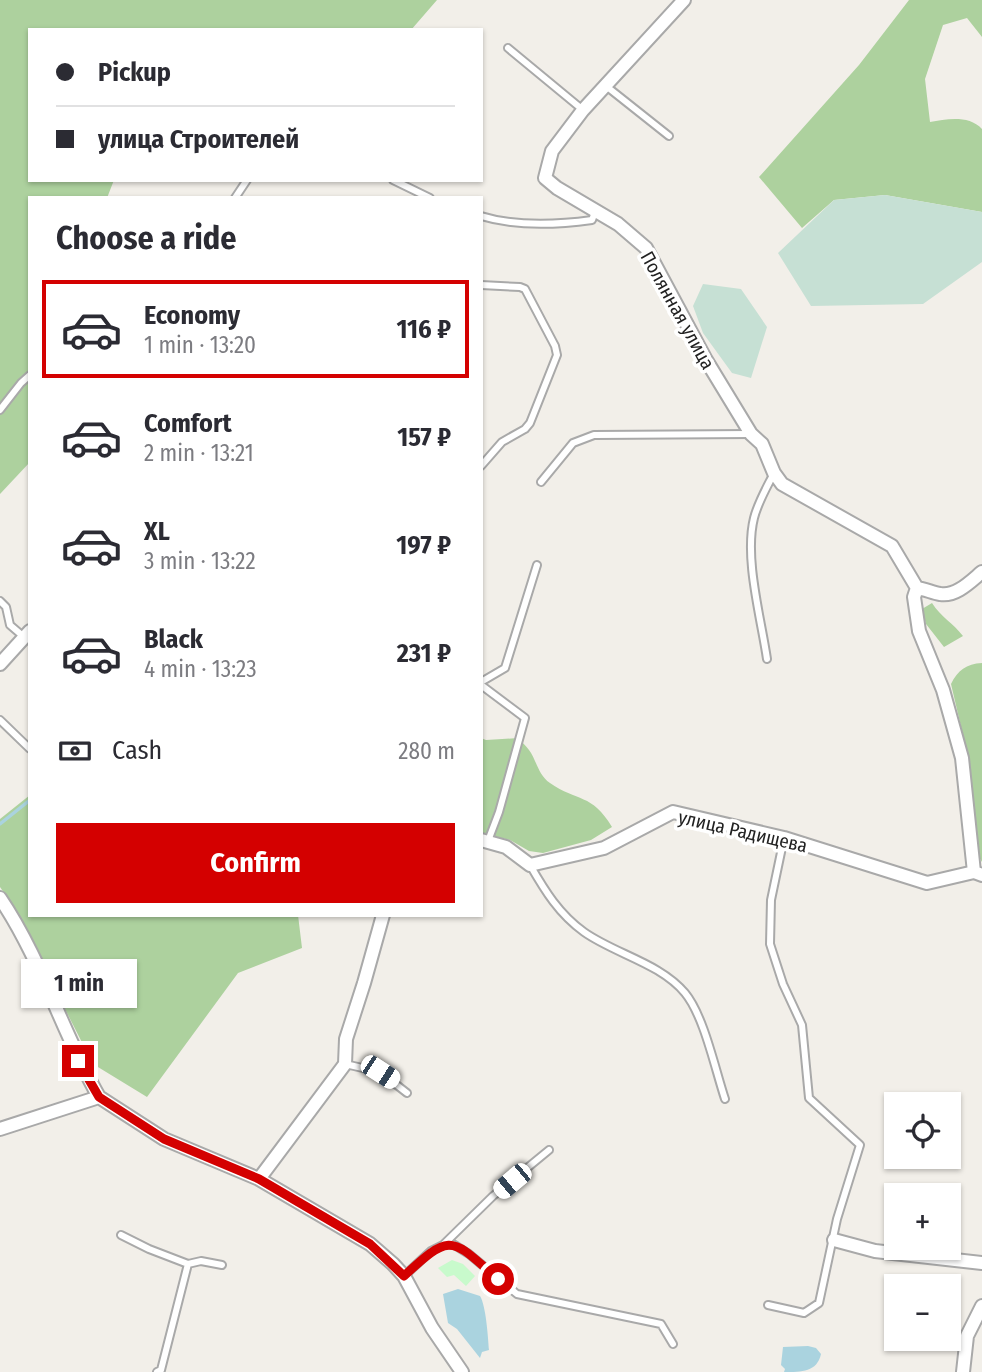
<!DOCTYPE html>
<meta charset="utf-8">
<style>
body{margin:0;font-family:"Fira Sans Condensed",sans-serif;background:#f2f2f3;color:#2b2b33;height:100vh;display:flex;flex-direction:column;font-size:26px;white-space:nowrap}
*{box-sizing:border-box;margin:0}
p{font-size:23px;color:#7c7c81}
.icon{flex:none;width:38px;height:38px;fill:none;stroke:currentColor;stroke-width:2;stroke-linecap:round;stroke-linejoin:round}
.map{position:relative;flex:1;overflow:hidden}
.details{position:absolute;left:28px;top:196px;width:455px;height:721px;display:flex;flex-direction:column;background:#fff;border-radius:0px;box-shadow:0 2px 5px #0004}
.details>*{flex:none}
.hud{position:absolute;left:28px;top:28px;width:455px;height:154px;border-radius:0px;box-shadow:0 2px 5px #0004;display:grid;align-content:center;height:154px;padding:0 28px;background:#fff}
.buttons{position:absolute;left:884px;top:1092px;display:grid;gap:14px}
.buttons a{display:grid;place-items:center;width:77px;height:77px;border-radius:0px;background:#fff;box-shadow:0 2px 5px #0004;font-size:35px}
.end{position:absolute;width:32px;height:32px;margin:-16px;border:9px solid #d40000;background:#fff;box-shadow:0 0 0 4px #fff}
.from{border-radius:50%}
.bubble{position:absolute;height:49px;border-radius:0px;background:#fff;box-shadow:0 2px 5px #0004;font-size:23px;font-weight:700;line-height:49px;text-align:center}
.car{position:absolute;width:21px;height:42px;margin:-21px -10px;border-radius:9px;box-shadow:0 0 5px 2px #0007;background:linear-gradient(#fff 24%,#345 0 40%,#fff 0 76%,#345 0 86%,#fff 0)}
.hud b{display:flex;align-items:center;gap:24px;height:66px;font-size:26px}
.hud b+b{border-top:2px solid #e1e1e2}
.hud i{width:18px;height:18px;background:#2b2b33}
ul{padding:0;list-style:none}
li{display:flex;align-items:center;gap:21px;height:98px;margin:0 14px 10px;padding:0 14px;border:4px solid transparent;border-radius:0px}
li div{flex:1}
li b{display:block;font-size:26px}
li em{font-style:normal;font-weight:700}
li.selected{border-color:#d40000}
li>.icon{width:63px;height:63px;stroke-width:1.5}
h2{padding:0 28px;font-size:32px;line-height:84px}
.pay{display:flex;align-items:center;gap:18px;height:77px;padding:0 28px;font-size:26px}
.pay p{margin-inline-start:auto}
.action{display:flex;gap:14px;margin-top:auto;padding:14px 28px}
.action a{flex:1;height:80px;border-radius:0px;background:#d40000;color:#fff;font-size:28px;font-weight:700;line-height:80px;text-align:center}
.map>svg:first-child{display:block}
.forest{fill:#add19e}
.wetland{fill:#c6e0d4}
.park{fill:#c8facc}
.water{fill:#aad3df}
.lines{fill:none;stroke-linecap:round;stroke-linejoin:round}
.stream{stroke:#aad3df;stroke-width:3.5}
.lane-casing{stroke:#a9a9a9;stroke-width:10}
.street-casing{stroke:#a9a9a9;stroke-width:16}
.lane{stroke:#fff;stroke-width:6}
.street{stroke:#fff;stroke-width:12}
.route{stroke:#d40000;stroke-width:9}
.labels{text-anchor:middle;stroke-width:7;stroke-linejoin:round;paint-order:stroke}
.street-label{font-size:19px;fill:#222;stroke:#fff}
</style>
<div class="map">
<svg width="982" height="1372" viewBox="0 0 982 1372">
<rect width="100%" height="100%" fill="#f2efe9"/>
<path class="forest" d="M0 0H437L411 30H30V180H114L107 198H30V462L0 494Z
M909 0H982V37L967 18 943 25 925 79 930 122C947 119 969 115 982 129V212L885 195 834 200 802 228 759 177 859 65Z
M932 603C941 617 953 623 963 636L944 647 926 624 922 609Z
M982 663V862L979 857 970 765 951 684C958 670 966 664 982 663Z
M481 738 486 740 518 738C522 742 526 746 529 750 537 761 538 775 550 783 577 802 592 793 612 827L591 840 543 853 529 851 510 840 481 833Z
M30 795V915H298L302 948 238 973 147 1097 93 1064 11 903 0 887V819Z"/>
<path class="wetland" d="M885 195 982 212V262L923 304 811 306 778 253 834 200Z
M703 284 741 289 767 327 751 378 732 373 703 333 693 306Z"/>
<path class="park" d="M452 1260 463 1264 475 1276 466 1286 454 1275 447 1277 438 1268Z"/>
<path class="water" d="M458 1289 480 1296C486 1306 488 1336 489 1350L482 1352 480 1358 457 1329 448 1323 443 1294Z
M808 1346 816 1348 821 1354C817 1372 802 1372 784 1372L785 1369 781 1365 783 1347Z"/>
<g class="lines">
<path class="stream" d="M0 824 30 800"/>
<defs>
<path id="lane" d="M508 48 583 110
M606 86 669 136
M393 180 430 198
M235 198 247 180
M481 216C517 227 556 225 592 220L595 212
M481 285 520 287 525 289 555 346 557 355 530 423 525 429 502 442 481 466
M0 410 21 383 30 375
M541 482 573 443 594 435 751 434
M0 601 6 607 10 625 24 637
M767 659C761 618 744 558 754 518 758 502 767 487 774 473
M481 682 505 668 537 565
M481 685 525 718 499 812 488 841
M0 720 30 749
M530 865C545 891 559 914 584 932 615 954 660 963 685 993 704 1016 715 1069 725 1099
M345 1064 380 1072 407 1093
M121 1235 149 1249 188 1264
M444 1244 493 1196 549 1150
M404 1276 431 1251 443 1245 453 1244 469 1254 517 1294 661 1324 673 1344
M768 1305 804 1313 819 1303 837 1219 860 1145 809 1098 802 1025 783 984 770 944 771 900 784 838
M157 1372 161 1370 188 1264 201 1261 222 1265"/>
<path id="street" d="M684 0 583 110 552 151 545 178 557 188 618 224 646 248 706 360 751 434 762 444 774 473 782 484 892 546 917 588
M0 664 30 631
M481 840 506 847 530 865 604 848 673 812 784 838 927 883 974 872 982 875
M974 872 962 758 943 690 919 631 914 597 917 588C925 589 933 593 940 594 956 597 971 581 982 572
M0 898C42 960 62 1033 99 1097
M0 1129 99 1097 164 1139 259 1179 345 1064 346 1039 364 983 383 915
M259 1179 370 1244 393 1264 404 1276 432 1328 462 1372
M834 1240 875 1251 982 1263
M963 1372 967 1336 982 1306"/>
</defs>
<use href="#lane" class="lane-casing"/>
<use href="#street" class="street-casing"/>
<use href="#lane" class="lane"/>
<use href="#street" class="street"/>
</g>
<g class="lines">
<path class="route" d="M78 1061 99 1097 164 1139 259 1179 370 1244 404 1276C452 1231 451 1238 498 1279"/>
</g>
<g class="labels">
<g class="street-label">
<text transform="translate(678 310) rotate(61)" y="7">Полянная улица</text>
<text transform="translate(743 831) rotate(13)" y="7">улица Радищева</text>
</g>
</g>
</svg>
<div class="buttons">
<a><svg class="icon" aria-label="locate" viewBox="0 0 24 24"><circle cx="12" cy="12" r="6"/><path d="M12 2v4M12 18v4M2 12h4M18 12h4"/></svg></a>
<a>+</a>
<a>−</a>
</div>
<i class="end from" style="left:498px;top:1279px"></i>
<i class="end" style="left:78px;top:1061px"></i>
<div class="bubble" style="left:21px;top:959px;width:116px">1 min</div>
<i class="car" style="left:380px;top:1072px;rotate:123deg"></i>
<i class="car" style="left:512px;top:1181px;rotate:230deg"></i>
<div class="hud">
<b><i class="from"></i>Pickup</b>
<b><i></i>улица Строителей</b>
</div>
<section class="details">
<h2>Choose a ride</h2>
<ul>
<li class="selected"><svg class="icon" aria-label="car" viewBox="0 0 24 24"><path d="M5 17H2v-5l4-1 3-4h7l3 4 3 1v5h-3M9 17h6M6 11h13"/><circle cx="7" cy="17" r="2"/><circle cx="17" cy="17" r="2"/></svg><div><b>Economy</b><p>1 min · 13:20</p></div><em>116 ₽</em></li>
<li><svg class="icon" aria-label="car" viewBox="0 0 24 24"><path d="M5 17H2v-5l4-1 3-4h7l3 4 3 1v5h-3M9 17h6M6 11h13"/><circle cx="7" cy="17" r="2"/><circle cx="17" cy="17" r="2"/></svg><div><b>Comfort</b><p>2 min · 13:21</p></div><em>157 ₽</em></li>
<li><svg class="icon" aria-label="car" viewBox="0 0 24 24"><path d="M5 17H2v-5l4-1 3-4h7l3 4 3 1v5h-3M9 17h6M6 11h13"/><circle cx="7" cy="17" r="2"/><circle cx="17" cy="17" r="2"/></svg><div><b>XL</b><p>3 min · 13:22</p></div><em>197 ₽</em></li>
<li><svg class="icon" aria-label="car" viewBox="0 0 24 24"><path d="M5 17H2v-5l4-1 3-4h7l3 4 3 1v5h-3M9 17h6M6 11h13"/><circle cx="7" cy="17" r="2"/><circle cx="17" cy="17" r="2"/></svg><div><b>Black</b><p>4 min · 13:23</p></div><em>231 ₽</em></li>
</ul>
<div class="pay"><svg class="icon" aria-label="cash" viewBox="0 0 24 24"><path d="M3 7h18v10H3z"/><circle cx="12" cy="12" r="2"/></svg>Cash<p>280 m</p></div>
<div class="action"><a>Confirm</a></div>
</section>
</div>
